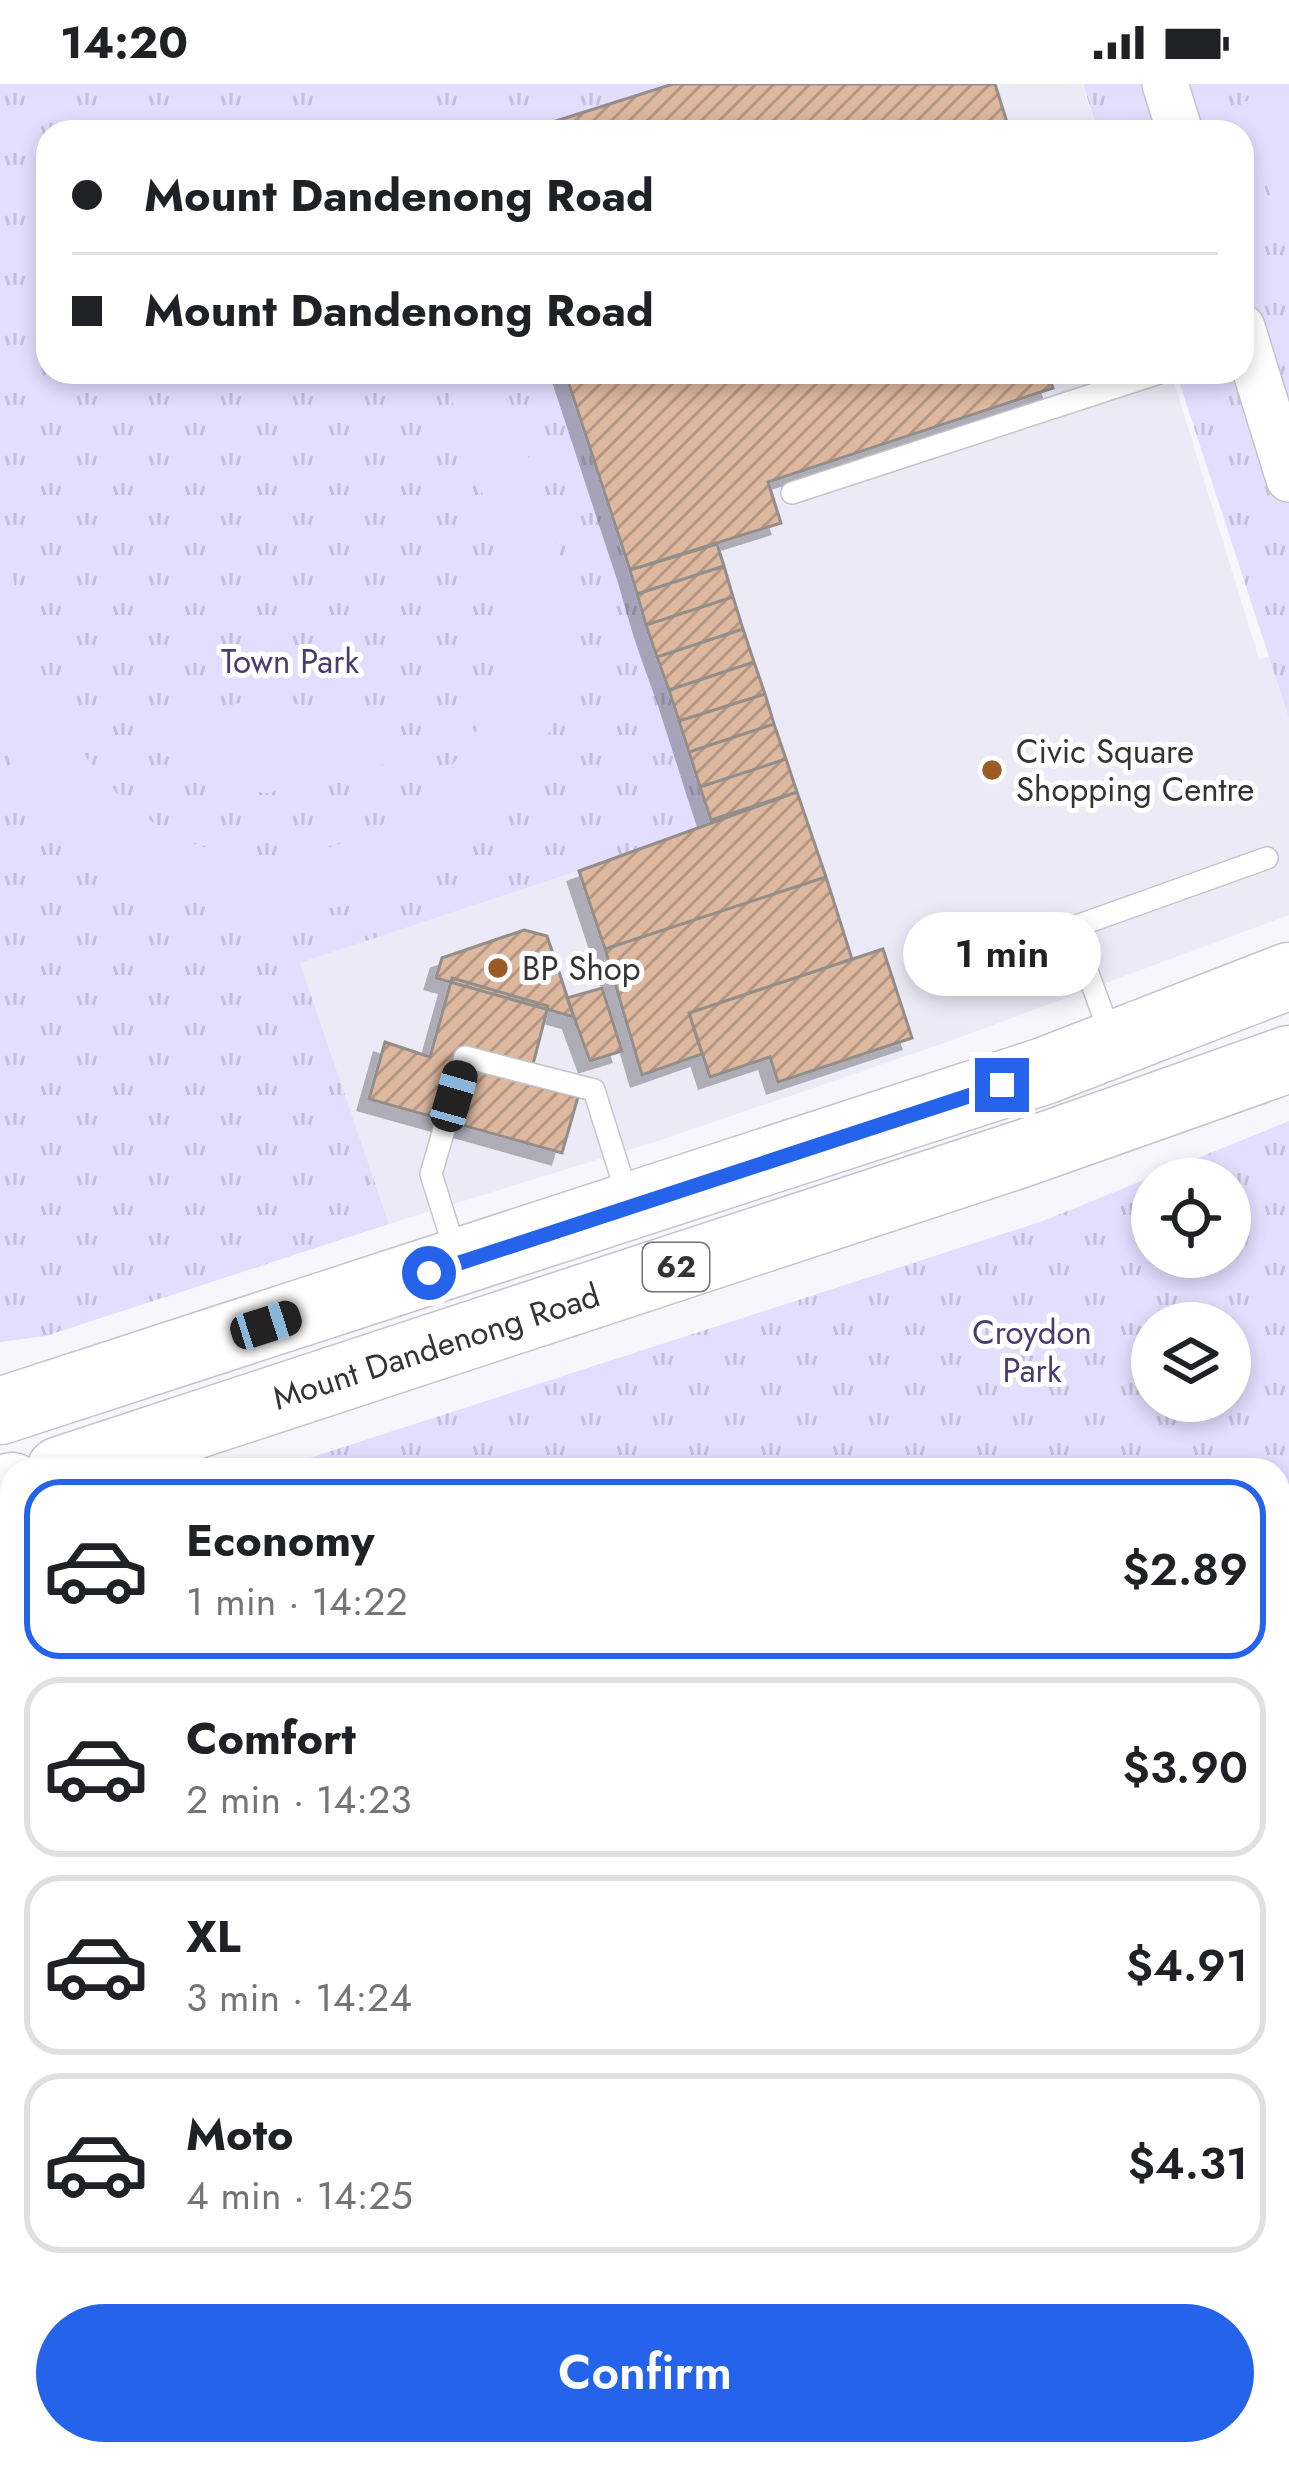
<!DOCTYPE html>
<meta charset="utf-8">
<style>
body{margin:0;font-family:Jost,sans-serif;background:#f6f6f6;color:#202124;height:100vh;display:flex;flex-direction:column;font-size:45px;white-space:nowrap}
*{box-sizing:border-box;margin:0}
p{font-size:39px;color:#757577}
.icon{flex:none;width:66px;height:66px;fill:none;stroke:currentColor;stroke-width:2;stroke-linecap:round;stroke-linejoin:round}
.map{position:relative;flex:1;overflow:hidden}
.panel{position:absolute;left:0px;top:1374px;width:1290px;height:1008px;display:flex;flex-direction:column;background:#fff;border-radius:36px 36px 0 0;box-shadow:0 6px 18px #0003}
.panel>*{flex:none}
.top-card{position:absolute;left:36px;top:36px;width:1218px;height:264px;border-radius:36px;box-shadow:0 6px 18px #0003;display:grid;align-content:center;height:264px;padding:0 36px;background:#fff}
.buttons{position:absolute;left:1131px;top:1074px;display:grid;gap:24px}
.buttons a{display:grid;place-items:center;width:120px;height:120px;border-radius:50%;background:#fff;box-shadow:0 6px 18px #0003;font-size:60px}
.end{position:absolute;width:54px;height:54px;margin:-27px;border:15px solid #2563eb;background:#fff;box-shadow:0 0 0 6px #fff}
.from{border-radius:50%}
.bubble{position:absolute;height:84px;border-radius:42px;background:#fff;box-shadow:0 6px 18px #0003;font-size:39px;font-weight:600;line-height:84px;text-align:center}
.car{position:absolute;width:36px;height:72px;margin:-36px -18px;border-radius:15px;box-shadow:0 0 9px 3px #0007;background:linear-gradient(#222 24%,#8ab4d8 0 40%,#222 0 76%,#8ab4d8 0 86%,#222 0)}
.top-card b{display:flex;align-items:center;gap:42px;height:114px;font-size:45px}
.top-card b+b{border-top:3px solid #e0e0e0}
.top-card i{width:30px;height:30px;background:#202124}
ul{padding:21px 0 0;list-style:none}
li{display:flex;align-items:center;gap:36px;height:180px;margin:0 24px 18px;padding:0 12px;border:6px solid #e0e0e0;border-radius:36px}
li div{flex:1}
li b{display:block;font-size:45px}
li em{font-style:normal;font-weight:600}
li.on{border-color:#2563eb}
li>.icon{width:108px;height:108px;stroke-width:1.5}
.action{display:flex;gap:24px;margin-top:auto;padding:24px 36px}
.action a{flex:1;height:138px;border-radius:72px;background:#2563eb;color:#fff;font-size:48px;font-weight:600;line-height:138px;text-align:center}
.status{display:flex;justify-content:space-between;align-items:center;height:84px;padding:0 60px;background:#fff;direction:ltr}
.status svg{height:33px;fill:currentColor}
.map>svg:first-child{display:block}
.built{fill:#edeaf8}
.grass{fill:url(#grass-tufts);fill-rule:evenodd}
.garden{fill:#e3ddfe}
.building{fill:url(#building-hatch);stroke:#938e8a;stroke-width:3;filter:url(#shadow)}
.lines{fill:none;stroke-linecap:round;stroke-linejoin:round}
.service-casing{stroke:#c5c4ca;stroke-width:24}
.minor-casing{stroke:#c5c4ca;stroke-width:48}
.primary-casing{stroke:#c5c4ca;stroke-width:69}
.service{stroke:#fff;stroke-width:21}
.minor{stroke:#fff;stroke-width:45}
.primary{stroke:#fff;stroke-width:66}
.route{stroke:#2563eb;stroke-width:15}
.poi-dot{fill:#9b5b25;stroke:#fff;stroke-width:4.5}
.labels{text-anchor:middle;stroke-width:10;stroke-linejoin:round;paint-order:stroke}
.shield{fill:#fff;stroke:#717072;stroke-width:3}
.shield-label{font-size:30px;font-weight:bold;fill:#343336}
.park-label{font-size:33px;fill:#493d70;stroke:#fff}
.poi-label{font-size:33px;fill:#343336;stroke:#fff;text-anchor:start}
.street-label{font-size:33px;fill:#343336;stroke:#fff}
</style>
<div class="status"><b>14:20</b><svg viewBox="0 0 49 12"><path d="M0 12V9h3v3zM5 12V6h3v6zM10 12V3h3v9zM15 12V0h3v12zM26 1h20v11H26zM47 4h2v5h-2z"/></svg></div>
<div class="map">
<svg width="1289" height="2382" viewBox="0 0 1289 2382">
<defs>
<pattern id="grass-tufts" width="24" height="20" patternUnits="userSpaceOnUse" patternTransform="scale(3)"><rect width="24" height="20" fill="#e3ddfe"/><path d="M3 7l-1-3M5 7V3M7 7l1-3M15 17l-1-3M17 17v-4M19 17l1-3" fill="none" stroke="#c3beda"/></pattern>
<pattern id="building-hatch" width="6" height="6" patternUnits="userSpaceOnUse" patternTransform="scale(3)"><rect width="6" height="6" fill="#ddb89e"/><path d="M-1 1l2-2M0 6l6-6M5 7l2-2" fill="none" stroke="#b49682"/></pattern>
<filter id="shadow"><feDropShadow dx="-11" dy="11" stdDeviation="0" flood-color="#0004"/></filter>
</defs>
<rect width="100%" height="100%" fill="#f7f6fd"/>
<path class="built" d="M673 0H1082L1097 48H521Z
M565 288H1171L1259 575 1272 572 1289 628V831L950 957 658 1057 389 1140 300 879 712 742Z"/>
<path class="grass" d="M0 0H672L521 48H48V288H565L713 742 300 879 389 1140 46 1252 0 1258Z
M1083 0H1289V634L1176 288H1242V48H1098Z
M1289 1037V2382H0V1474L12 1470V2370H1278V1386H272L1043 1137ZM1152 1095H1230V1173H1152ZM1152 1239H1230V1317H1152Z"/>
<path class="garden" d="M349 0H408L424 48H365Z
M1289 3V171L1241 19Z
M443 288H501L577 524 561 615 542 668 510 718 470 762 420 797 373 818 265 833 205 823 151 802 100 771 36 750 0 640V451C29 542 47 644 120 712 280 865 531 705 509 497 507 473 495 449 488 427 473 380 458 334 443 288Z
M272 611 396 658 402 671 393 678 264 710 133 659V650L143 643Z
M1278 1498 1289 1504V2382H768L758 2370H1278Z
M0 1754 12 1792V2234L0 2238Z"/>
<path class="building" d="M673 0H995L1010 48H521Z
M565 288H1047L1053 304 768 398 781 439 630 486Z
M717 460 724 482 637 510 630 486Z
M724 482 733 513 646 541 637 510Z
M733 513 743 545 657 573 646 541Z
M743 545 754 578 669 606 657 573Z
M754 578 765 610 679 637 669 606Z
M765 610 774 640 689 668 679 637Z
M774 640 786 675 700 703 689 668Z
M786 675 797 708 711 736 700 703Z
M797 708 826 793 605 865 579 787Z
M826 793 852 875 689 929 702 970 642 991 605 865Z
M524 846 547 852 574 933 436 894 442 874Z
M883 865 912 954 778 998 770 973 710 993 689 929Z
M452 894 548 922 528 1000 578 1013 562 1069 369 1015 385 958 430 973Z
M602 904 622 967 590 977 567 914Z
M12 1650V1769L0 1732V1654Z"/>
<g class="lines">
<defs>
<path id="service" d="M792 409 1162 288
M1072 846 1111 952
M951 887 1267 774
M457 1173 431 1090 465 973 594 1006 628 1114
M735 2370 745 2382"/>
<path id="minor" d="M1165 0 1180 48
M1242 243 1289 395"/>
<path id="primary" d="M0 1327 1044 987 1289 892
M60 1386 1027 1068 1289 975
M0 1406 12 1402"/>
</defs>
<use href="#service" class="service-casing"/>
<use href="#minor" class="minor-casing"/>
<use href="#primary" class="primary-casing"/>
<use href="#service" class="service"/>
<use href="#minor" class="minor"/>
<use href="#primary" class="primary"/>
</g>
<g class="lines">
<path class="route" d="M429 1189 1002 1001"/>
</g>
<g class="poi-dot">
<circle cx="992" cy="686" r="12"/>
<circle cx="498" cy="884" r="12"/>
</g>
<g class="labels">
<rect class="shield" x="643" y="1159" width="66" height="48" rx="9"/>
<g class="shield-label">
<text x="676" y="1193">62</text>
</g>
<g class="park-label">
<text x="290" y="589">Town Park</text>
<text x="1032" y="1260">Croydon<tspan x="1032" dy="38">Park</tspan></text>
</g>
<g class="poi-label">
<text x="1016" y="679">Civic Square<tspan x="1016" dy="38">Shopping Centre</tspan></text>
<text x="522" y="896">BP Shop</text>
</g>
<g class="street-label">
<text transform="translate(436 1262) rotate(-18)" y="12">Mount Dandenong Road</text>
</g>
</g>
</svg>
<div class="buttons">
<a><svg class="icon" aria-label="locate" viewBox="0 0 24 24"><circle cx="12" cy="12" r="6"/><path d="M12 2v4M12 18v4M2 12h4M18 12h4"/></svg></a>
<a><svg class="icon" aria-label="layers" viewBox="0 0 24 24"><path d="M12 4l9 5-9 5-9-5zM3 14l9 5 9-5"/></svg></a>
</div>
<i class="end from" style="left:429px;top:1189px"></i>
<i class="end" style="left:1002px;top:1001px"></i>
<div class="bubble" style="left:903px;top:828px;width:198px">1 min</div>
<i class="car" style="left:454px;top:1012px;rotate:16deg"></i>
<i class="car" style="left:266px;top:1241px;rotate:72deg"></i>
<div class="top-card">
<b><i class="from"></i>Mount Dandenong Road</b>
<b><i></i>Mount Dandenong Road</b>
</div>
<section class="panel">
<ul>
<li class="on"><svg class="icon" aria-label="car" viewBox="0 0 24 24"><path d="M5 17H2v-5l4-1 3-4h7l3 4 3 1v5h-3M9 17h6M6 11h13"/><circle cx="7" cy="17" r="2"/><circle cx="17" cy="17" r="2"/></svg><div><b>Economy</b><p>1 min · 14:22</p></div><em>$2.89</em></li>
<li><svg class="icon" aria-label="car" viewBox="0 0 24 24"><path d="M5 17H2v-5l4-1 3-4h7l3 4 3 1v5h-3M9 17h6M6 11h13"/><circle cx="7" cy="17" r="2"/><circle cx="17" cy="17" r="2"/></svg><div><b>Comfort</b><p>2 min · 14:23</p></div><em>$3.90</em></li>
<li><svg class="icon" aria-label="car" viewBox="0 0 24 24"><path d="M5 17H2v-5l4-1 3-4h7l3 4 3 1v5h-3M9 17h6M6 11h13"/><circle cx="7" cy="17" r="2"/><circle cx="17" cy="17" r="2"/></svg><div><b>XL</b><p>3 min · 14:24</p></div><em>$4.91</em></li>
<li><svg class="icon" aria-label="car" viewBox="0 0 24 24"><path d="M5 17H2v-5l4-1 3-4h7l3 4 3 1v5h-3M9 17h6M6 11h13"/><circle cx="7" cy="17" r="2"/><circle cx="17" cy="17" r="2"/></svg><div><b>Moto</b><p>4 min · 14:25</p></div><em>$4.31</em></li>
</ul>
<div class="action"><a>Confirm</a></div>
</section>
</div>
